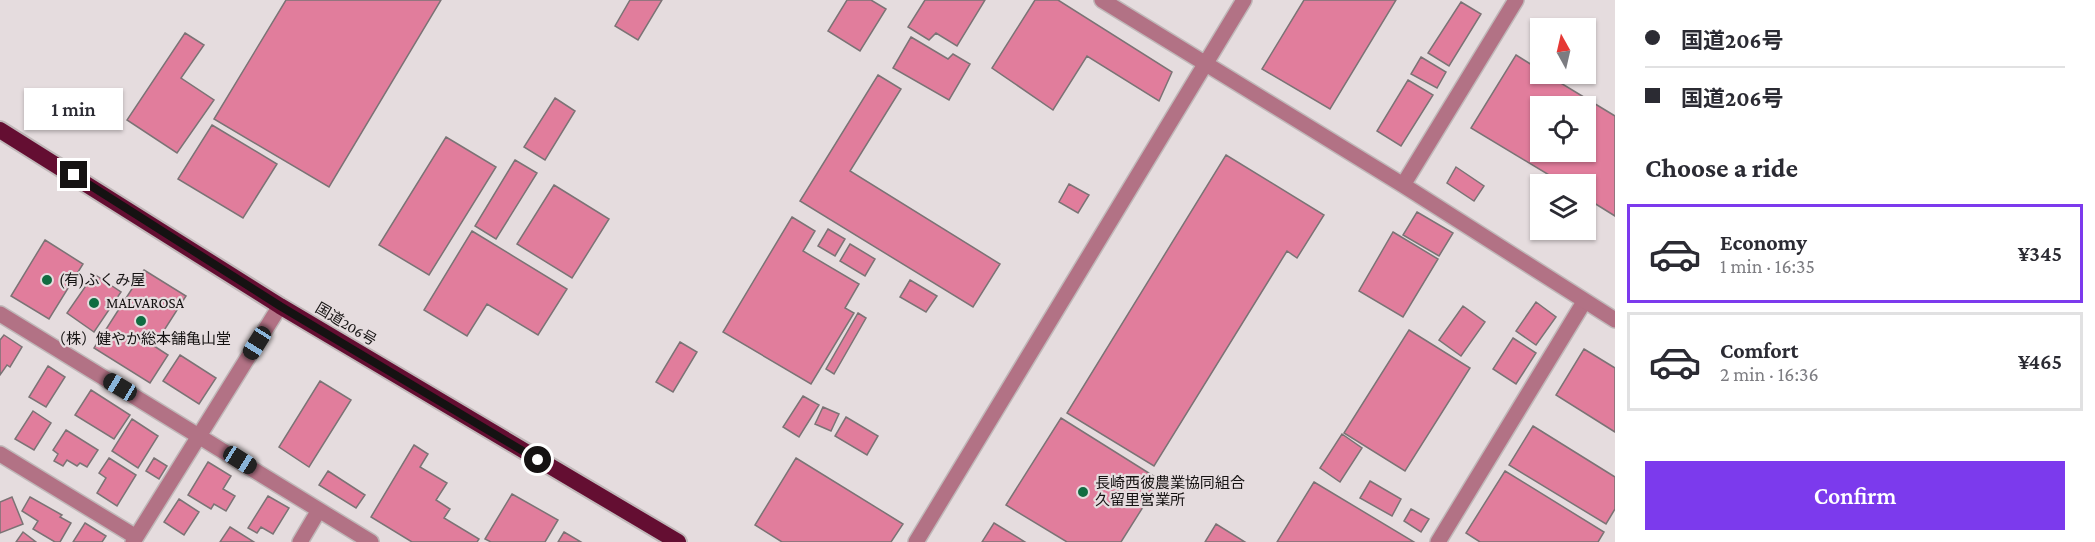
<!DOCTYPE html>
<meta charset="utf-8">
<style>
body{margin:0;font-family:"Crimson Pro","Noto Sans JP",serif;background:#f7f7f7;color:#2b2b33;height:100vh;display:flex;flex-direction:column;font-size:22px;white-space:nowrap}
*{box-sizing:border-box;margin:0}
p{font-size:20px;color:#7c7c81}
.icon{flex:none;width:33px;height:33px;fill:none;stroke:currentColor;stroke-width:2;stroke-linecap:round;stroke-linejoin:round}
.map{position:relative;flex:1;overflow:hidden}
.drawer{display:flex;flex-direction:column;background:#fff;width:480px}
.drawer>*{flex:none}
.guide{display:grid;align-content:center;height:132px;padding:0 30px;background:#fff}
.needle{width:39px;rotate:352deg}
.controls{position:absolute;left:1530px;top:18px;display:grid;gap:12px}
.controls a{display:grid;place-items:center;width:66px;height:66px;border-radius:0px;background:#fff;box-shadow:0 2px 4px #0004;font-size:30px}
.end{position:absolute;width:27px;height:27px;margin:-14px;border:8px solid #151212;background:#fff;box-shadow:0 0 0 3px #fff}
.from{border-radius:50%}
.bubble{position:absolute;height:42px;border-radius:0px;background:#fff;box-shadow:0 2px 4px #0004;font-size:20px;font-weight:600;line-height:42px;text-align:center}
.car{position:absolute;width:18px;height:36px;margin:-18px -9px;border-radius:8px;box-shadow:0 0 4px 2px #0007;background:linear-gradient(#222 24%,#8ab4d8 0 40%,#222 0 76%,#8ab4d8 0 86%,#222 0)}
.guide b{display:flex;align-items:center;gap:21px;height:57px;font-size:22px}
.guide b+b{border-top:2px solid #e1e1e2}
.guide i{width:15px;height:15px;background:#2b2b33}
ul{padding:0;list-style:none}
li{display:flex;align-items:center;gap:18px;height:99px;margin:0 12px 9px;padding:0 18px;border:3px solid #e1e1e2;border-radius:0px}
li div{flex:1}
li b{display:block;font-size:22px}
li em{font-style:normal;font-weight:600}
li.selected{border-color:#7c3aed}
li>.icon{width:54px;height:54px;stroke-width:1.5}
h2{padding:0 30px;font-size:27px;line-height:72px}
.action{display:flex;gap:12px;margin-top:auto;padding:12px 30px}
.action a{flex:1;height:69px;border-radius:0px;background:#7c3aed;color:#fff;font-size:24px;font-weight:600;line-height:69px;text-align:center}
main{display:flex;flex:1;min-height:0}
.map>svg:first-child{display:block}
.building{fill:#e17d9c;stroke:#7b7375;stroke-width:1.5;fill-rule:evenodd}
.lines{fill:none;stroke-linecap:round;stroke-linejoin:round}
.minor-casing{stroke:#c0b8b9;stroke-width:18}
.tertiary-casing{stroke:#c0b8b9;stroke-width:18}
.trunk-casing{stroke:#c0b8b9;stroke-width:20}
.minor{stroke:#b27285;stroke-width:15}
.tertiary{stroke:#b27285;stroke-width:15}
.trunk{stroke:#640e32;stroke-width:16}
.route{stroke:#151212;stroke-width:8}
.poi-dot{fill:#106c41;stroke:#e5dcde;stroke-width:2}
.labels{text-anchor:middle;stroke-width:4.5;stroke-linejoin:round;paint-order:stroke}
.poi-label{font-size:15px;fill:#151212;stroke:#e5dcde;text-anchor:start}
.street-label{font-size:15px;fill:#151212;stroke:#e5dcde}
</style>
<main>
<div class="map">
<svg width="1615" height="542" viewBox="0 0 1615 542">
<rect width="100%" height="100%" fill="#e5dcde"/>
<path class="building" d="M286 0H441L329 187 214 119Z
M630 0H662L638 40 615 26Z
M847 0H871L886 9 860 51 828 31Z
M925 0H985L957 46 936 33 929 40 908 27Z
M1035 0H1058L1172 72 1159 101 1087 56 1053 110 992 68Z
M1304 0H1396L1330 109 1262 69Z
M1461 2 1481 14 1449 66 1428 53Z
M185 33 204 45 181 78 214 100 177 153 127 120Z
M911 37 948 59 953 54 970 64 949 100 893 68Z
M1516 55 1540 70V74H1546L1615 116V216L1586 198V184H1564L1471 128ZM1540 106H1586V152H1540Z
M1421 57 1446 72 1437 88 1411 74Z
M878 75 901 89 850 171 1000 264 973 307 800 201Z
M1408 80 1433 95 1401 146 1377 131Z
M555 98 575 111 545 160 524 147Z
M212 125 277 164 243 218 178 179Z
M446 137 496 167 429 275 379 245Z
M1226 155 1324 215 1297 258 1287 251 1154 466 1067 413Z
M515 160 537 173 496 239 475 226Z
M1456 167 1484 186 1474 201 1447 183Z
M1069 184 1089 195 1078 213 1059 202Z
M554 185 609 219 572 278 517 244Z
M1417 212 1453 233 1439 256 1403 235Z
M792 217 815 231 803 251 859 284 845 308 854 313 811 384 723 332Z
M828 229 845 239 835 256 818 246Z
M472 231 567 289 538 335 487 304 467 336 424 310Z
M1393 232 1438 259 1403 317 1359 291Z
M45 240 83 264 49 319 11 296Z
M850 244 875 259 865 276 840 261Z
M144 270 186 296 154 346 168 355 150 383 94 348Z
M94 274 121 292 94 332 67 313Z
M910 280 937 296 926 312 900 297Z
M1536 302 1556 317 1536 345 1516 331Z
M1463 306 1485 322 1461 356 1439 340Z
M858 313 866 318 834 374 826 369Z
M1409 330 1470 368 1405 471 1344 433Z
M4 335 22 347 10 367 7 365 0 375V340Z
M1513 338 1536 353 1516 384 1493 369Z
M680 342 697 352 673 392 656 382Z
M1584 349 1615 368V432L1556 395Z
M180 355 216 378 199 404 163 381Z
M48 366 65 377 46 407 29 397Z
M320 381 351 400 309 467 279 447Z
M91 390 130 415 114 439 75 415Z
M803 396 819 405 799 437 783 427Z
M823 407 839 414 831 431 815 424Z
M33 411 51 423 34 450 15 439Z
M846 417 878 436 867 455 835 436Z
M1061 418 1160 480 1121 542H1067L1006 505Z
M132 419 158 436 138 468 112 451Z
M1533 426 1615 477V509L1606 524 1509 465Z
M66 430 98 450 87 467 80 463 77 466 67 460 63 466 54 461 58 454 53 450Z
M1342 434 1362 448 1340 482 1320 468Z
M414 445 428 454 420 467 447 483 436 500 450 509 444 518 479 539 477 542H412L371 517Z
M109 458 136 475 117 506 97 493 106 478 99 473Z
M154 458 167 466 159 479 146 471Z
M796 458 903 524 891 542H782L755 525Z
M208 462 231 476 223 489 235 496 226 511 214 504 211 509 188 495Z
M328 471 365 495 356 508 319 485Z
M1505 471 1604 532 1598 542H1480L1466 533Z
M1370 481 1401 499 1392 516 1360 498Z
M1314 482 1414 542H1277Z
M512 494 558 520 545 542H491L485 539Z
M268 496 289 508 273 534 261 527 257 533 248 528Z
M12 497 23 524 0 533V502Z
M30 497 62 515 60 517 71 523 60 542H55L33 529 38 521 22 511Z
M179 499 199 512 184 535 164 522Z
M1411 509 1429 519 1421 532 1404 521Z
M85 523 106 536 102 542H73Z
M994 523 1025 542H982Z
M1216 524 1245 542H1205Z
M230 527 254 542H220Z
M23 532 36 542H16Z
M564 532 581 542H558Z"/>
<g class="lines">
<defs>
<path id="minor" d="M0 314 371 542
M0 454 136 537
M133 542 280 306
M300 542 319 510
M1438 542 1584 302"/>
<path id="tertiary" d="M1102 0 1403 185 1615 320
M1403 185 1516 0
M916 542 1244 0"/>
<path id="trunk" d="M0 130 280 306 678 542"/>
</defs>
<use href="#minor" class="minor-casing"/>
<use href="#tertiary" class="tertiary-casing"/>
<use href="#trunk" class="trunk-casing"/>
<use href="#minor" class="minor"/>
<use href="#tertiary" class="tertiary"/>
<use href="#trunk" class="trunk"/>
</g>
<g class="lines">
<path class="route" d="M74 175 280 306 538 460"/>
</g>
<g class="poi-dot">
<circle cx="47" cy="280" r="6"/>
<circle cx="94" cy="303" r="6"/>
<circle cx="141" cy="321" r="6"/>
<circle cx="1083" cy="492" r="6"/>
</g>
<g class="labels">
<g class="poi-label">
<text x="59" y="285">(有)ふくみ屋</text>
<text x="106" y="308">MALVAROSA</text>
<text x="141" y="344" text-anchor="middle">（株）健やか総本舗亀山堂</text>
<text x="1095" y="488">長崎西彼農業協同組合<tspan x="1095" dy="17">久留里営業所</tspan></text>
</g>
<g class="street-label">
<text transform="translate(346 324) rotate(31)" y="5">国道206号</text>
</g>
</g>
</svg>
<div class="controls">
<a><svg class="needle" viewBox="-14 -14 28 28"><path d="M0-13l5 13h-10z" fill="#e53935"/><path d="M0 13l5-13h-10z" fill="#7c7c81"/></svg></a>
<a><svg class="icon" aria-label="locate" viewBox="0 0 24 24"><circle cx="12" cy="12" r="6"/><path d="M12 2v4M12 18v4M2 12h4M18 12h4"/></svg></a>
<a><svg class="icon" aria-label="layers" viewBox="0 0 24 24"><path d="M12 4l9 5-9 5-9-5zM3 14l9 5 9-5"/></svg></a>
</div>
<i class="end from" style="left:538px;top:460px"></i>
<i class="end" style="left:74px;top:175px"></i>
<div class="bubble" style="left:24px;top:88px;width:99px">1 min</div>
<i class="car" style="left:257px;top:343px;rotate:212deg"></i>
<i class="car" style="left:120px;top:387px;rotate:301deg"></i>
<i class="car" style="left:240px;top:460px;rotate:122deg"></i>
</div>
<section class="drawer">
<div class="guide">
<b><i class="from"></i>国道206号</b>
<b><i></i>国道206号</b>
</div>
<h2>Choose a ride</h2>
<ul>
<li class="selected"><svg class="icon" aria-label="car" viewBox="0 0 24 24"><path d="M5 17H2v-5l4-1 3-4h7l3 4 3 1v5h-3M9 17h6M6 11h13"/><circle cx="7" cy="17" r="2"/><circle cx="17" cy="17" r="2"/></svg><div><b>Economy</b><p>1 min · 16:35</p></div><em>¥345</em></li>
<li><svg class="icon" aria-label="car" viewBox="0 0 24 24"><path d="M5 17H2v-5l4-1 3-4h7l3 4 3 1v5h-3M9 17h6M6 11h13"/><circle cx="7" cy="17" r="2"/><circle cx="17" cy="17" r="2"/></svg><div><b>Comfort</b><p>2 min · 16:36</p></div><em>¥465</em></li>
</ul>
<div class="action"><a>Confirm</a></div>
</section>
</main>
